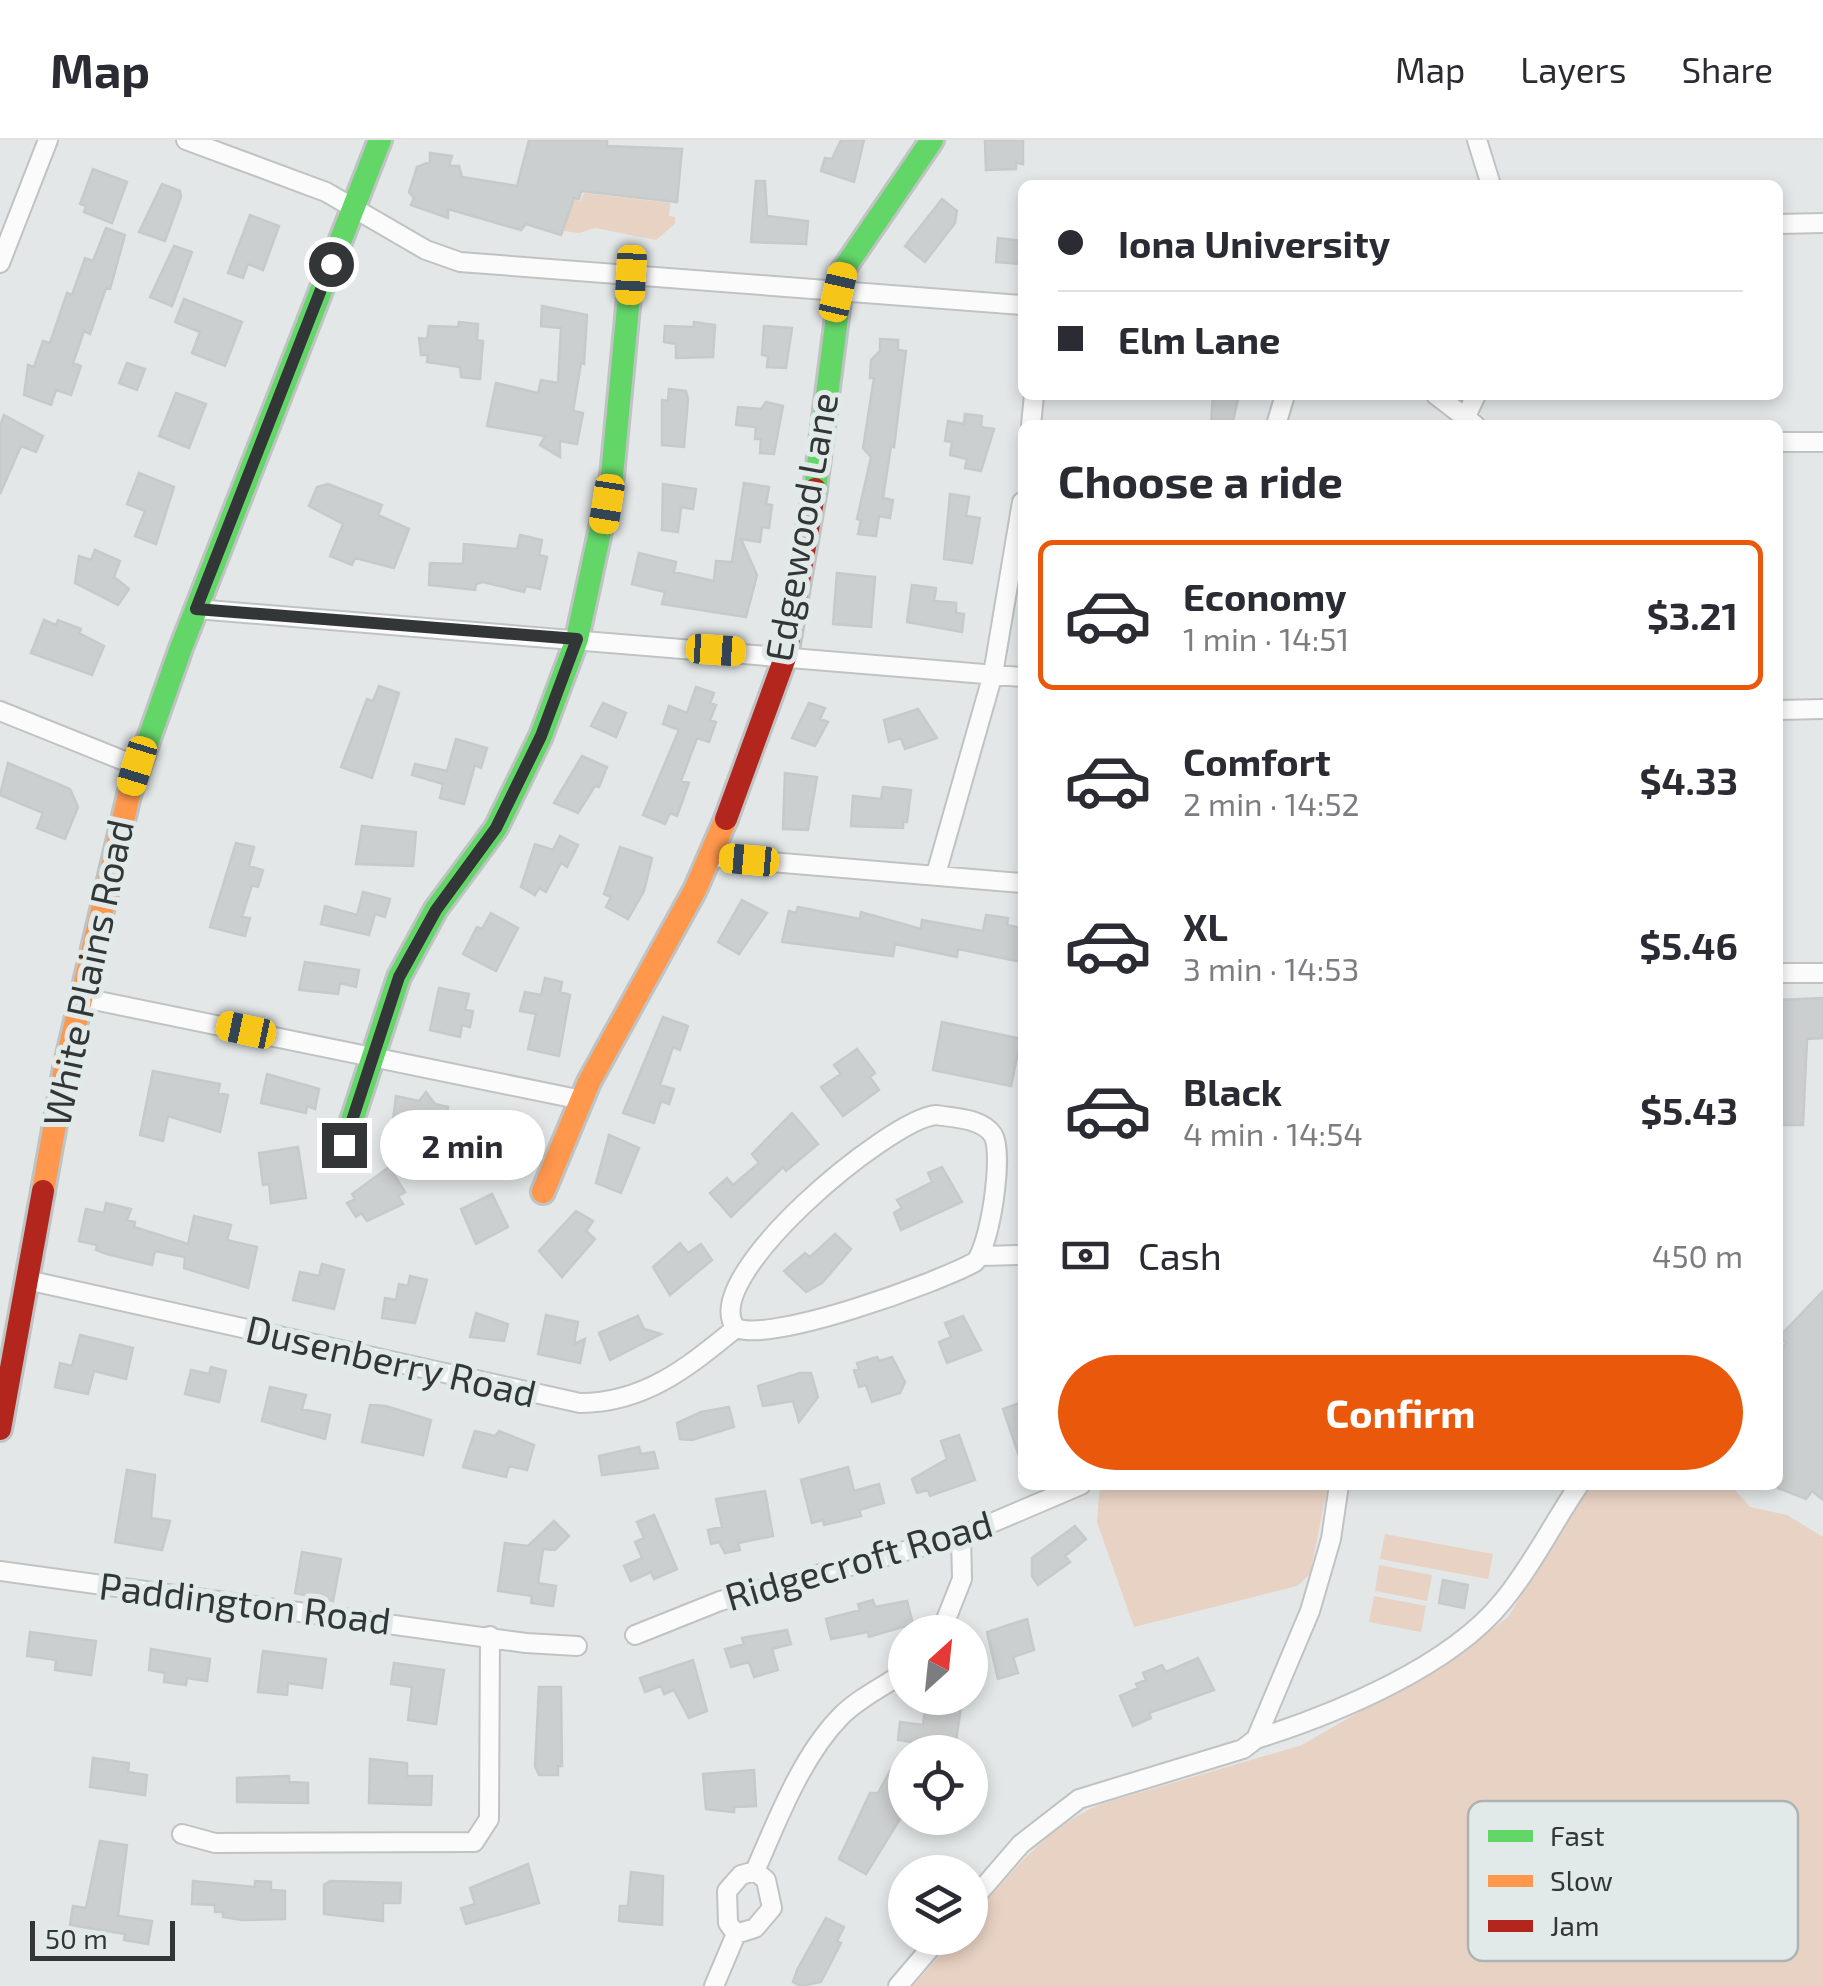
<!DOCTYPE html>
<meta charset="utf-8">
<style>
body{margin:0;font-family:"Exo 2",sans-serif;background:#f7f7f7;color:#2b2b33;height:100vh;display:flex;flex-direction:column;font-size:38px;white-space:nowrap}
*{box-sizing:border-box;margin:0}
p{font-size:32px;color:#7c7c81}
.icon{flex:none;width:55px;height:55px;fill:none;stroke:currentColor;stroke-width:2;stroke-linecap:round;stroke-linejoin:round}
.map{position:relative;flex:1;overflow:hidden}
.drawer{position:absolute;left:1018px;top:280px;width:765px;height:1070px;display:flex;flex-direction:column;background:#fff;border-radius:15px;box-shadow:0 5px 15px #0003}
.drawer>*{flex:none}
.hud{position:absolute;left:1018px;top:40px;width:765px;height:220px;border-radius:15px;box-shadow:0 5px 15px #0003;display:grid;align-content:center;height:220px;padding:0 40px;background:#fff}
.needle{width:65px;rotate:27deg}
.buttons{position:absolute;left:888px;top:1475px;display:grid;gap:20px}
.buttons a{display:grid;place-items:center;width:100px;height:100px;border-radius:50%;background:#fff;box-shadow:0 5px 15px #0003;font-size:50px}
.scale{position:absolute;left:30px;bottom:25px;width:145px;box-sizing:border-box;padding-left:10px;border:5px solid #333636;border-top:0;font-size:28px;line-height:35px;white-space:nowrap;color:#333636;-webkit-text-stroke:8px #e1e9e9;paint-order:stroke}
.end{position:absolute;width:45px;height:45px;margin:-22px;border:12px solid #333636;background:#fff;box-shadow:0 0 0 5px #fff}
.from{border-radius:50%}
.bubble{position:absolute;height:70px;border-radius:35px;background:#fff;box-shadow:0 5px 15px #0003;font-size:32px;font-weight:700;line-height:70px;text-align:center}
.car{position:absolute;width:30px;height:60px;margin:-30px -15px;border-radius:12px;box-shadow:0 0 8px 2px #0007;background:linear-gradient(#f5c518 24%,#345 0 40%,#f5c518 0 76%,#345 0 86%,#f5c518 0)}
.hud b{display:flex;align-items:center;gap:35px;height:95px;font-size:38px}
.hud b+b{border-top:2px solid #e1e1e2}
.hud i{width:25px;height:25px;background:#2b2b33}
ul{padding:0;list-style:none}
li{display:flex;align-items:center;gap:30px;height:150px;margin:0 20px 15px;padding:0 20px;border:5px solid transparent;border-radius:15px}
li div{flex:1}
li b{display:block;font-size:38px}
li em{font-style:normal;font-weight:700}
li.selected{border-color:#ea580c}
li>.icon{width:90px;height:90px;stroke-width:1.5}
h2{padding:0 40px;font-size:45px;line-height:120px}
.pay{display:flex;align-items:center;gap:25px;height:110px;padding:0 40px;font-size:38px}
.pay p{margin-inline-start:auto}
.primary-button{display:flex;gap:20px;margin-top:auto;padding:20px 40px}
.primary-button a{flex:1;height:115px;border-radius:60px;background:#ea580c;color:#fff;font-size:40px;font-weight:700;line-height:115px;text-align:center}
header{display:flex;align-items:center;gap:60px;box-sizing:border-box;height:140px;padding:0 50px;background:#fff;border-bottom:2px solid #e1e1e2}
header strong{font-size:48px}
nav{display:flex;gap:55px;margin-inline-start:auto;font-size:35px}
.map>svg:first-child{display:block}
.green{fill:#e8d2c3}
.building{fill:#cccfcf;stroke:#c7caca;stroke-width:2.5}
.lines{fill:none;stroke-linecap:round;stroke-linejoin:round}
.street-casing{stroke:#c0c3c3;stroke-width:22}
.fast-casing{stroke:#c0c3c3;stroke-width:28}
.slow-casing{stroke:#c0c3c3;stroke-width:28}
.jam-casing{stroke:#c0c3c3;stroke-width:28}
.street{stroke:#fbfbfb;stroke-width:18}
.fast{stroke:#63d668;stroke-width:22}
.slow{stroke:#ff974d;stroke-width:22}
.jam{stroke:#b3261e;stroke-width:22}
.route{stroke:#333636;stroke-width:12}
.labels{text-anchor:middle;stroke-width:10;stroke-linejoin:round;paint-order:stroke}
.street-label{font-size:38px;fill:#333636;stroke:#e1e9e9}
.key{fill:#e1e9e9;stroke:#adb3b3;stroke-width:2.5}
.key-label{font-size:28px;fill:#333636}
</style>
<header>
<strong>Map</strong>
<nav><a>Map</a><a>Layers</a><a>Share</a></nav>
</header>
<div class="map">
<svg width="1823" height="1846" viewBox="0 0 1823 1846">
<rect width="100%" height="100%" fill="#e3e7e7"/>
<path class="green" d="M584 53 670 63 669 76 675 77V84L656 100 595 88 579 93 564 91 571 59 581 61Z
M1100 1345H1328L1310 1434 1297 1446 1134 1487 1097 1382Z
M1590 1345H1731L1750 1367 1787 1375 1823 1397V1846H913L955 1798H970V1780C1009 1735 1045 1688 1101 1664L1302 1605 1459 1514 1508 1477Z
M1385 1394 1493 1414 1488 1439 1380 1419Z
M1379 1425 1432 1435 1427 1461 1375 1451Z
M1374 1456 1426 1466 1421 1492 1369 1482Z"/>
<path class="building" d="M529 0H607V6L682 9 677 62 581 51 579 59 574 58 561 95 526 84 521 90 448 69V78L411 65 414 58 409 52 417 27 430 22V13L452 16 449 26H459L462 37 517 46Z
M841 0H864L854 42 821 31 825 18 832 19Z
M985 0H1023V24L1016 23V29L986 30Z
M93 29 127 42 112 83 84 72 86 66 80 64Z
M756 41H765L767 76 808 81 806 104 751 102Z
M162 44 180 51 181 57 165 101 139 92Z
M942 59 957 71 955 83 925 122 905 106Z
M250 75 279 86 263 130 248 124 243 138 228 133Z
M106 88 125 95 110 149 106 148 90 194 84 191 73 223 81 226 71 255 56 250 51 265 24 255 28 225 34 227 43 201 50 203 67 153 72 155 85 118 93 121Z
M998 98 1022 101V124L996 122Z
M174 106 192 112 172 166 150 157Z
M184 159 242 182 225 226 192 213 200 192 175 182Z
M542 166 587 175 584 224 581 223 573 271 583 273 577 304 560 301V317L540 305 545 296 487 286 496 243 538 253 541 240 558 243 561 188 541 186Z
M459 182 478 184 477 200 483 201 480 239 461 237 460 227 427 222 428 215H421L419 198 427 199 429 186 458 187Z
M694 182 715 185 713 217 676 218V204L664 202 665 186 694 187Z
M764 186 792 188 786 228 767 227 768 216 762 215Z
M880 199 898 200V210L906 211 894 307 891 306 883 358 893 360 890 378 879 376 876 396 858 394 861 380 857 379 871 317 863 308 874 238H870L871 220 880 211Z
M127 223 145 229 137 250 119 243Z
M669 249 686 251 688 259 684 307 662 305V260L668 261Z
M176 253 206 264 189 308 159 296Z
M1213 255H1239L1232 285H1211Z
M766 262 783 266 774 314 760 313 761 299H755L756 287 736 285 738 267 761 269Z
M965 274 982 276 981 287 994 289 981 331 965 328 967 319 950 315 952 302 945 301 948 281 964 284Z
M4 275 43 296 36 312 21 306 0 354V286Z
M139 333 174 347 156 404 135 396 145 371 127 364Z
M744 343 769 347 766 364 772 365 769 388 762 387 760 402 741 399 757 435 746 477 662 464 665 452 632 444 639 413 676 422 674 432 714 441 716 421 732 422Z
M328 344 382 365 378 375 409 389 394 428 355 418 352 425 330 416 343 384 309 366 317 347Z
M663 344 696 349 693 369 681 367 678 392 662 390Z
M950 354 969 357 966 376 980 378 972 423 944 419Z
M520 395 542 400 539 415 547 417 540 449 526 446 524 452 483 442 476 444 475 450 429 445 430 423 463 424 464 404 517 409Z
M95 410 120 421 114 437 129 449 118 465 75 443 79 416 91 420Z
M837 433 875 437 871 487 833 484Z
M912 445 936 448 934 461 956 463V473L964 474 962 492 907 482Z
M44 480 56 485 58 480 81 489 79 493 104 506 92 535 31 513Z
M379 546 399 553 372 638 341 627 367 559 373 561Z
M696 547 714 553 710 563 716 565 710 580 716 582 709 602 697 598 681 641 689 643 677 676 670 673 665 684 643 675 679 590 663 584 669 566 687 573Z
M603 563 626 573 616 597 591 586Z
M809 563 825 568 820 579 828 582 815 606 792 598Z
M918 569 937 598 905 609 901 598 889 602 884 580Z
M456 599 487 608 481 628 475 625 464 664 440 658 443 644 412 635 415 624 447 631Z
M582 616 607 627 599 647 595 646 578 673 554 663Z
M8 623 70 649 78 667 65 699 37 688 43 673 0 655Z
M785 633 817 637 808 690 783 689Z
M883 647 911 650 907 682H903V688L851 686 853 656 881 659Z
M362 686 416 692 413 726 356 724Z
M560 696 578 705 567 727 561 723 546 752 539 748 535 755 521 747 535 704 553 710Z
M236 703 254 707 249 726 263 730 258 747 252 745 242 777 250 778 245 796 210 787Z
M620 707 652 718 644 751 628 779 606 767 611 757 604 754Z
M363 752 390 759 385 777 375 774 369 795 321 784 325 766 357 775Z
M742 760 767 773 739 814 718 802Z
M798 767 860 779 861 772 921 789 922 780 983 791 986 775 1008 778 1007 785 1022 788V822L958 809 957 817 895 804 893 816 782 802 789 771 796 773Z
M491 773 518 788 496 831 463 814 477 787 482 789Z
M305 822 359 830 356 847 340 843 338 854 299 850Z
M545 838 562 842 560 852 570 855 559 916 528 909 536 874 520 871 525 852 541 855Z
M439 848 469 854 465 870 473 871 470 887 462 885 460 897 430 890Z
M1823 858V898L1807 899 1803 985H1778V860Z
M663 877 688 886 680 910 673 907 660 945 674 949 669 964 661 961 654 983 623 973Z
M942 882 1021 899 1011 946 933 930Z
M857 909 875 933 870 937 879 950 843 976 821 947 841 934 834 925Z
M153 931 220 944 218 953 228 955 220 992 168 976 163 1001 140 995Z
M267 934 319 949 315 969 307 966 306 973 261 963Z
M426 952 435 964 448 967 443 997 438 995 435 1010 391 997 396 956 419 961Z
M792 973 818 1004 786 1031 783 1027 731 1077 710 1053 727 1038 733 1045 759 1023 752 1014Z
M488 984 523 989 520 1023 468 1013 475 985Z
M609 995 639 1008 621 1053 596 1043Z
M298 1007 306 1058 271 1063 269 1044 263 1045 259 1013Z
M389 1027 405 1052 398 1056 403 1064 367 1081 361 1073 356 1077 347 1063 355 1059 352 1054Z
M942 1027 962 1062 901 1090 894 1073 902 1068 897 1060 932 1042 928 1033Z
M492 1054 508 1087 476 1104 461 1069Z
M106 1063 131 1069 127 1080 135 1082 134 1087 188 1104 194 1076 231 1085 227 1100 257 1107 248 1148 184 1128 185 1117 155 1111 152 1125 107 1114 96 1110 97 1105 79 1101 86 1069 104 1073Z
M576 1071 593 1081 586 1091 595 1099 562 1137 539 1111Z
M835 1094 851 1109 822 1143 806 1152 784 1131 805 1113 810 1117Z
M680 1103 688 1113 701 1104 712 1120 670 1155 653 1127Z
M322 1124 344 1130 334 1169 293 1160 300 1132 319 1136Z
M410 1136 427 1140 415 1183 382 1178 385 1158 396 1160 399 1144 408 1146Z
M1823 1151V1360L1812 1351 1806 1359 1778 1348V1214L1786 1203 1778 1198Z
M476 1173 508 1184 504 1201 470 1197Z
M546 1175 578 1182 574 1204 585 1199 580 1223 538 1214Z
M638 1176 644 1189 661 1194 610 1220 599 1193Z
M963 1176 981 1210 947 1223 939 1202 951 1197 945 1183Z
M80 1195 133 1208 126 1239 94 1231 88 1254 55 1247 60 1223 72 1226Z
M877 1217 879 1221 892 1217 905 1242 900 1253 872 1262 866 1245 859 1247 854 1230 859 1229 857 1223Z
M211 1227 226 1231 219 1262 185 1254 191 1230 209 1234Z
M800 1233H811L818 1257 799 1282 793 1261 763 1266 758 1246Z
M270 1247 306 1255 302 1269 330 1275 325 1299 262 1281Z
M1022 1262V1319H1020L1003 1269Z
M370 1265 386 1266 431 1280 423 1315 362 1302Z
M729 1267 734 1287 692 1300 680 1299 677 1283 701 1272Z
M475 1291 495 1296 499 1291 534 1305 527 1330 509 1326 506 1337 463 1327Z
M959 1295 975 1340 930 1356 928 1350 917 1353 912 1339 947 1319 941 1301Z
M639 1307 641 1314 654 1312 658 1328 602 1335 599 1316Z
M848 1327 854 1351 879 1344 884 1363 859 1370 861 1376 824 1385 823 1380 812 1383 801 1340Z
M127 1330 155 1335 151 1378 170 1381 162 1410 115 1402Z
M765 1351 773 1396 738 1403 740 1410 725 1413 719 1402 711 1404 708 1390 722 1387 716 1359Z
M654 1375 677 1429 654 1439 651 1432 631 1441 624 1426 642 1418 635 1402 644 1398 637 1382Z
M554 1381 569 1396 555 1410 543 1409 538 1443 556 1446 553 1466 531 1463 532 1456 498 1451 505 1403 528 1406Z
M1075 1386 1086 1399 1065 1416 1070 1422 1038 1445 1032 1436V1418Z
M302 1412 341 1419 333 1461 295 1453Z
M1443 1440 1468 1445 1464 1468 1439 1463Z
M873 1460 875 1467 907 1461 913 1484 869 1497 868 1492 831 1499 826 1479 860 1470 858 1464Z
M1027 1479 1034 1510 1013 1517 1018 1533 998 1539 987 1492Z
M787 1490 791 1504 772 1509 778 1530 754 1537 749 1522 731 1527 725 1509 744 1504 742 1498Z
M30 1492 96 1501 91 1535 55 1530 56 1520 27 1516Z
M151 1509 210 1519 207 1541 187 1538 186 1545 164 1542 165 1533 149 1530Z
M263 1511 326 1519 322 1548 288 1543 287 1555 258 1552Z
M1198 1518 1214 1550 1149 1573 1151 1578 1133 1586 1120 1556 1138 1548 1136 1544 1146 1540 1143 1533 1162 1525 1166 1532Z
M693 1520 707 1571 689 1578 674 1550 664 1554 661 1546 645 1552 640 1538Z
M394 1523 444 1530 436 1584 408 1580 412 1547 391 1544Z
M539 1547H561L562 1626H558V1635H539L535 1626Z
M926 1563 961 1567 955 1608 898 1600 900 1582 923 1585Z
M93 1618 129 1623 128 1632 147 1635 145 1655 90 1647Z
M370 1619 407 1623V1636H432L431 1665 369 1663Z
M754 1630 756 1666 734 1667V1672L706 1669 703 1634Z
M890 1631 905 1639V1671L866 1734 839 1719 870 1653H878Z
M289 1636V1642L308 1643V1663L237 1662V1638Z
M100 1701 127 1705 118 1776 152 1781 148 1804 124 1800 125 1794 70 1785 73 1766 86 1768Z
M528 1724 539 1763 466 1784 461 1768 475 1764 470 1748Z
M631 1732 663 1736 662 1785 619 1781 620 1766H628Z
M193 1741 255 1747V1741L271 1742V1750L285 1751V1779L242 1780 223 1777V1772H215V1765L192 1764Z
M330 1741 401 1743 400 1763H383V1781L324 1774V1745Z
M826 1778 844 1787 837 1801 841 1803 821 1842 801 1846 793 1842 797 1830Z"/>
<g class="lines">
<defs>
<path id="street" d="M186 0 326 52 426 110 460 122 1022 165
M1477 0 1491 45
M1778 84 1823 83
M0 123 48 0
M1436 255 1475 285
M1031 285 1034 255
M1276 285 1285 255
M1462 285 1476 255
M1778 302H1823
M196 469 1022 537
M1778 570 1823 569
M0 571 137 626
M712 717 1022 743
M936 734 993 534 1022 362
M1778 833H1823
M79 857 582 960
M936 975C954 978 982 978 993 995 1004 1013 990 1107 975 1122 937 1143 772 1203 736 1188 696 1139 889 979 936 975Z
M981 1116 1022 1115
M27 1140 580 1263C645 1263 688 1227 736 1188
M0 1431 526 1503 577 1506
M941 1492 962 1439 961 1396
M635 1495 720 1461 961 1396 1081 1345
M1256 1599C1335 1574 1450 1527 1503 1461 1532 1426 1553 1383 1579 1345
M182 1694 215 1703 474 1702 489 1679 490 1496
M755 1731C778 1679 801 1617 841 1576 859 1558 884 1546 905 1532
M755 1731 766 1740 772 1768 755 1788 736 1794 728 1783 727 1751 741 1735Z
M970 1763 1021 1704 1079 1659 1243 1609 1256 1599 1310 1471 1331 1399 1339 1345
M714 1846 736 1794
M898 1846 939 1798"/>
<path id="fast" d="M815 349 843 130 932 0
M129 655 181 508 380 0
M344 1005 399 837 436 769 496 688 541 596 577 499 612 336 631 135"/>
<path id="slow" d="M43 1051 65 928 129 655
M543 1052 589 942 695 750 726 679"/>
<path id="jam" d="M726 679 786 515 815 349
M0 1289 43 1051"/>
</defs>
<use href="#street" class="street-casing"/>
<use href="#fast" class="fast-casing"/>
<use href="#slow" class="slow-casing"/>
<use href="#jam" class="jam-casing"/>
<use href="#street" class="street"/>
<use href="#fast" class="fast"/>
<use href="#slow" class="slow"/>
<use href="#jam" class="jam"/>
</g>
<g class="lines">
<path class="route" d="M331 124 196 469 577 499 541 596 496 688 436 770 399 837 344 1005"/>
</g>
<g class="labels">
<g class="street-label">
<text transform="translate(802 387) rotate(-80)" y="13">Edgewood Lane</text>
<text transform="translate(89 833) rotate(-78)" y="13">White Plains Road</text>
<text transform="translate(391 1222) rotate(13)" y="13">Dusenberry Road</text>
<text transform="translate(859 1421) rotate(-16)" y="13">Ridgecroft Road</text>
<text transform="translate(245 1464) rotate(7)" y="13">Paddington Road</text>
</g>
</g>
<rect x="1468" y="1661" width="330" height="160" rx="15" class="key"/>
<rect x="1488" y="1690" width="45" height="12" fill="#63d668"/>
<rect x="1488" y="1735" width="45" height="12" fill="#ff974d"/>
<rect x="1488" y="1780" width="45" height="12" fill="#b3261e"/>
<g class="key-label">
<text x="1550" y="1706">Fast</text>
<text x="1550" y="1751">Slow</text>
<text x="1550" y="1796">Jam</text>
</g>
</svg>
<div class="buttons">
<a><svg class="needle" viewBox="-14 -14 28 28"><path d="M0-13l5 13h-10z" fill="#e53935"/><path d="M0 13l5-13h-10z" fill="#7c7c81"/></svg></a>
<a><svg class="icon" aria-label="locate" viewBox="0 0 24 24"><circle cx="12" cy="12" r="6"/><path d="M12 2v4M12 18v4M2 12h4M18 12h4"/></svg></a>
<a><svg class="icon" aria-label="layers" viewBox="0 0 24 24"><path d="M12 4l9 5-9 5-9-5zM3 14l9 5 9-5"/></svg></a>
</div>
<div class="scale">50 m</div>
<i class="end from" style="left:331px;top:124px"></i>
<i class="end" style="left:344px;top:1005px"></i>
<div class="bubble" style="left:380px;top:970px;width:165px">2 min</div>
<i class="car" style="left:631px;top:135px;rotate:183deg"></i>
<i class="car" style="left:838px;top:152px;rotate:13deg"></i>
<i class="car" style="left:607px;top:364px;rotate:189deg"></i>
<i class="car" style="left:716px;top:510px;rotate:94deg"></i>
<i class="car" style="left:137px;top:626px;rotate:197deg"></i>
<i class="car" style="left:749px;top:720px;rotate:275deg"></i>
<i class="car" style="left:246px;top:890px;rotate:282deg"></i>
<div class="hud">
<b><i class="from"></i>Iona University</b>
<b><i></i>Elm Lane</b>
</div>
<section class="drawer">
<h2>Choose a ride</h2>
<ul>
<li class="selected"><svg class="icon" aria-label="car" viewBox="0 0 24 24"><path d="M5 17H2v-5l4-1 3-4h7l3 4 3 1v5h-3M9 17h6M6 11h13"/><circle cx="7" cy="17" r="2"/><circle cx="17" cy="17" r="2"/></svg><div><b>Economy</b><p>1 min · 14:51</p></div><em>$3.21</em></li>
<li><svg class="icon" aria-label="car" viewBox="0 0 24 24"><path d="M5 17H2v-5l4-1 3-4h7l3 4 3 1v5h-3M9 17h6M6 11h13"/><circle cx="7" cy="17" r="2"/><circle cx="17" cy="17" r="2"/></svg><div><b>Comfort</b><p>2 min · 14:52</p></div><em>$4.33</em></li>
<li><svg class="icon" aria-label="car" viewBox="0 0 24 24"><path d="M5 17H2v-5l4-1 3-4h7l3 4 3 1v5h-3M9 17h6M6 11h13"/><circle cx="7" cy="17" r="2"/><circle cx="17" cy="17" r="2"/></svg><div><b>XL</b><p>3 min · 14:53</p></div><em>$5.46</em></li>
<li><svg class="icon" aria-label="car" viewBox="0 0 24 24"><path d="M5 17H2v-5l4-1 3-4h7l3 4 3 1v5h-3M9 17h6M6 11h13"/><circle cx="7" cy="17" r="2"/><circle cx="17" cy="17" r="2"/></svg><div><b>Black</b><p>4 min · 14:54</p></div><em>$5.43</em></li>
</ul>
<div class="pay"><svg class="icon" aria-label="cash" viewBox="0 0 24 24"><path d="M3 7h18v10H3z"/><circle cx="12" cy="12" r="2"/></svg>Cash<p>450 m</p></div>
<div class="primary-button"><a>Confirm</a></div>
</section>
</div>
